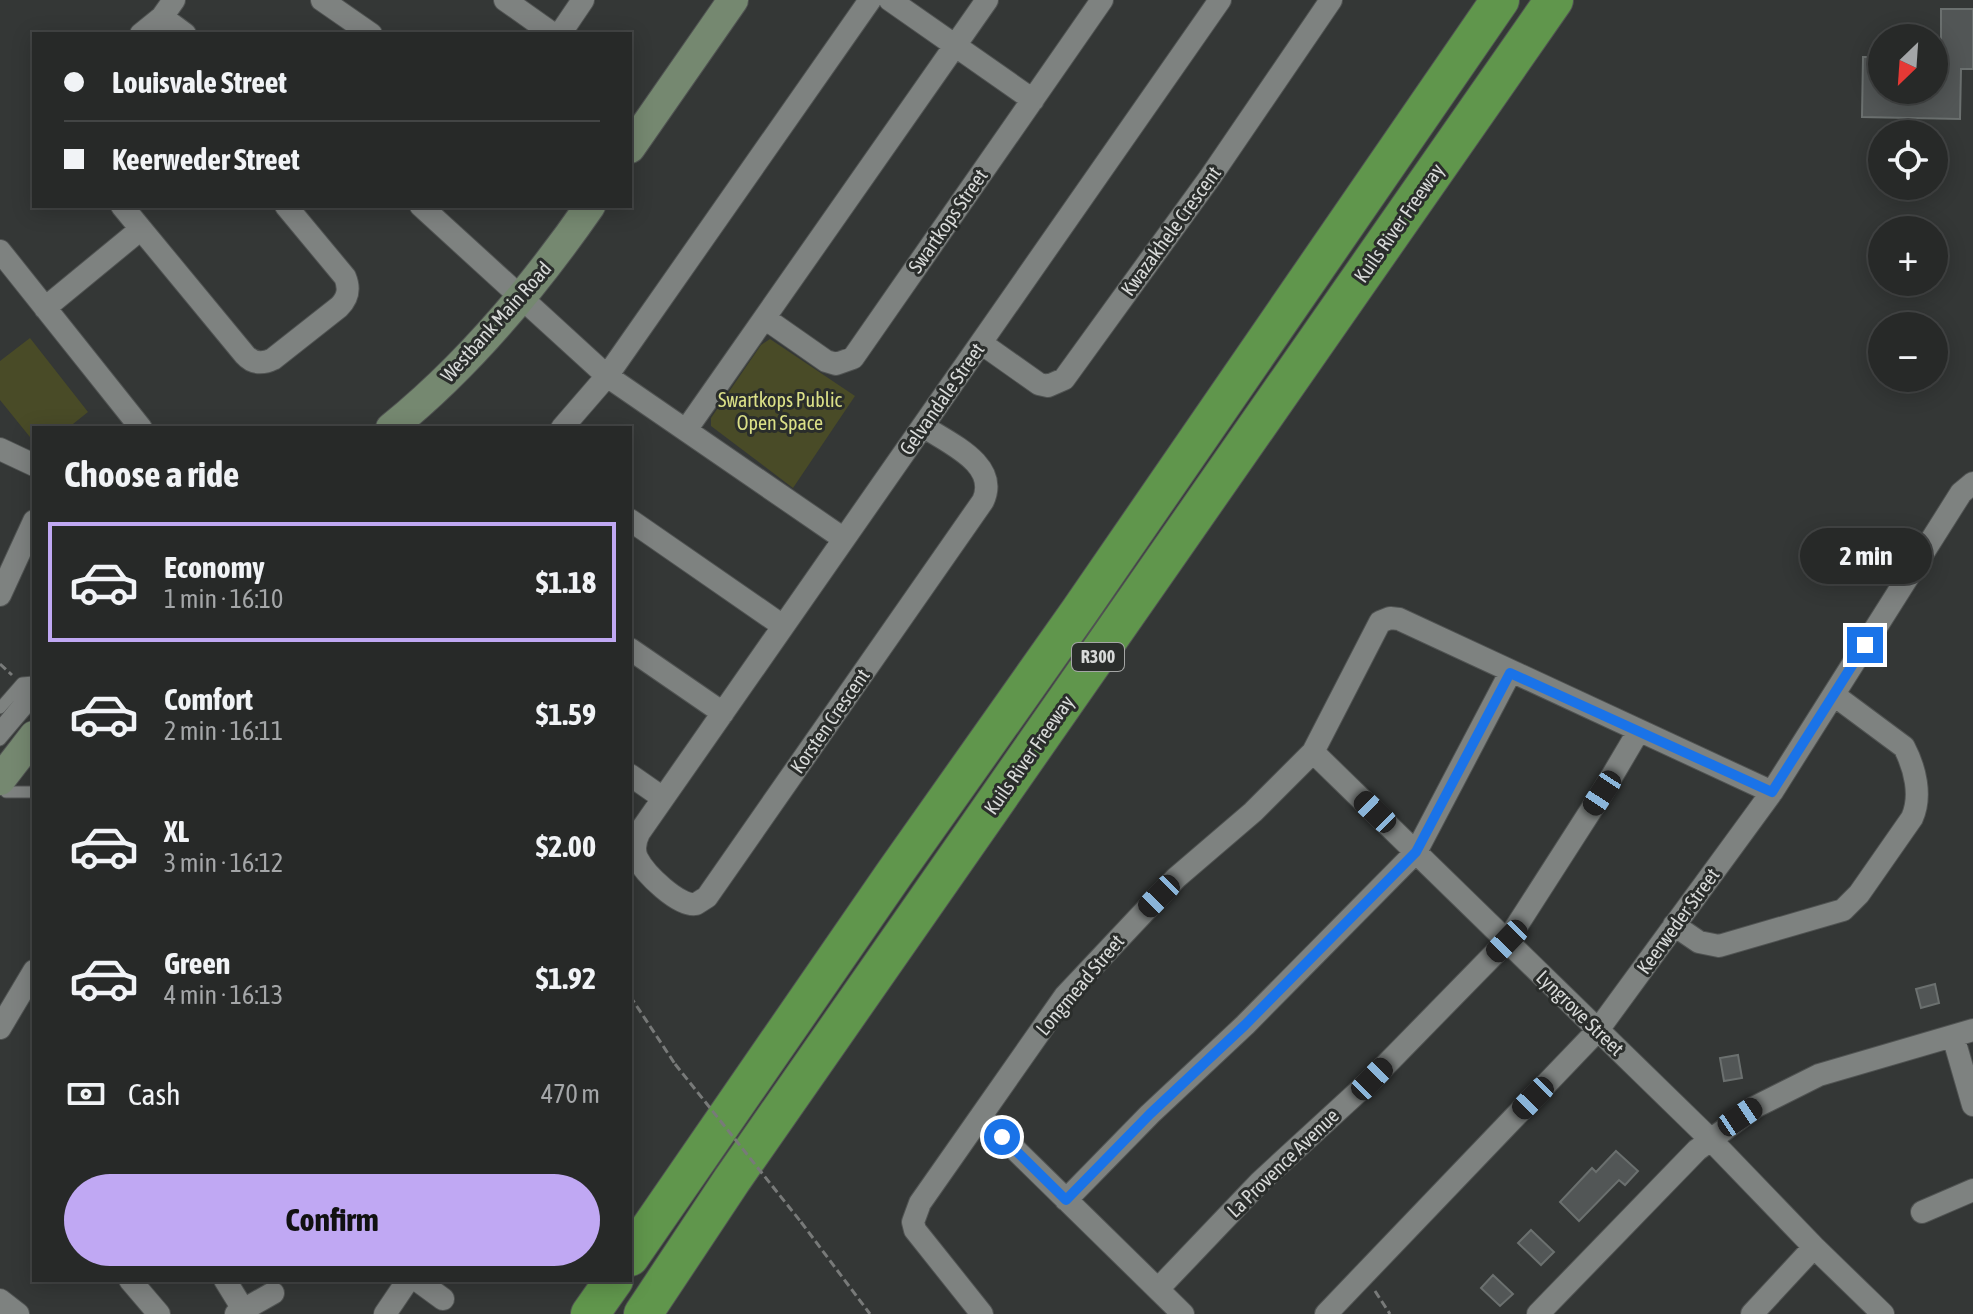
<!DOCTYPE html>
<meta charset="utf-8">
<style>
body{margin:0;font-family:"Asap Condensed",sans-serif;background:#333534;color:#f1f3f6;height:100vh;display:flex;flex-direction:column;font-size:30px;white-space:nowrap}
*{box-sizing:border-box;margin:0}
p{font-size:26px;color:#a4a6a8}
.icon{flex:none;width:44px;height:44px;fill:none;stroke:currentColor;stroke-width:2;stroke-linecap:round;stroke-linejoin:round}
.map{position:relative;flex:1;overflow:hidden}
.sheet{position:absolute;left:32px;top:426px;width:600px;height:856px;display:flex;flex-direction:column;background:#272928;border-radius:0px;box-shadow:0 4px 20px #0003,0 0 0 2px #434545}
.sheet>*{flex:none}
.banner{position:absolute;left:32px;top:32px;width:600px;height:176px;border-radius:0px;box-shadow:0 4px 20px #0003,0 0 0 2px #434545;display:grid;align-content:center;height:176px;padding:0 32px;background:#272928}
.needle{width:52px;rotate:205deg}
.buttons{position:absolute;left:1868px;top:24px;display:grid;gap:16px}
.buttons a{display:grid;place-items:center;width:80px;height:80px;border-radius:50%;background:#272928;box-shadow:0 4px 20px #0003,0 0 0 2px #434545;font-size:40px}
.end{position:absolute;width:36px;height:36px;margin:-18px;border:10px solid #1a73e8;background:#fff;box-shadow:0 0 0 4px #fff}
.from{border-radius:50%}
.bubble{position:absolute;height:56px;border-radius:28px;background:#272928;box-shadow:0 4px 20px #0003,0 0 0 2px #434545;font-size:26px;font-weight:700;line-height:56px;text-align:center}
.car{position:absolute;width:24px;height:48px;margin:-24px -12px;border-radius:10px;box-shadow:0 0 6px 2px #0007;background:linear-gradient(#222 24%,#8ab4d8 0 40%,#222 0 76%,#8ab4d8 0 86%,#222 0)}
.banner b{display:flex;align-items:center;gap:28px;height:76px;font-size:30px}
.banner b+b{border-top:2px solid #434545}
.banner i{width:20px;height:20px;background:#f1f3f6}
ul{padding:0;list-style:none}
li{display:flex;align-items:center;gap:24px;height:120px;margin:0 16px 12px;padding:0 16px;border:4px solid transparent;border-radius:0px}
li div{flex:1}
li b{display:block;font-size:30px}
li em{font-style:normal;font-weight:700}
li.current{border-color:#c0a8f3}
li>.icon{width:72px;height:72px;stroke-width:1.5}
h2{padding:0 32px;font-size:36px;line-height:96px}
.pay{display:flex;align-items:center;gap:20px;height:88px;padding:0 32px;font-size:30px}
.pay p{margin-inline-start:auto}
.cta{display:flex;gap:16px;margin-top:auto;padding:16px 32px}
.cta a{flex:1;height:92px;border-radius:48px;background:#c0a8f3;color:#111;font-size:32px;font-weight:700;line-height:92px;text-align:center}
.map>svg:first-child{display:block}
.green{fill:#494b27}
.building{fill:#525656;stroke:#6b706f;stroke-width:2}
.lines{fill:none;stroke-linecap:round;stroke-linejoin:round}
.lane-casing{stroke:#505352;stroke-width:13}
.street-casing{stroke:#505352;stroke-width:24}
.secondary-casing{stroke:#505352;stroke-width:32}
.highway-casing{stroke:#505352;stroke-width:40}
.path{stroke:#787a79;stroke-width:3;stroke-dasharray:8 4;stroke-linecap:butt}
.lane{stroke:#7e8280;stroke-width:11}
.street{stroke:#7e8280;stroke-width:22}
.secondary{stroke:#758870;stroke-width:30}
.highway{stroke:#60964c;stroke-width:38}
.path-bridge{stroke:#787a79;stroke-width:3;stroke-dasharray:8 4;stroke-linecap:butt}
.route{stroke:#1a73e8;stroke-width:10}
.labels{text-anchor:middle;stroke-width:6;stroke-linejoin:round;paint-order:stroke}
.shield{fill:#2a2d2b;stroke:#a4a6a5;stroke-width:2}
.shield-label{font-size:18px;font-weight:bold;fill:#d8dad9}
.street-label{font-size:20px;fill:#d8dad9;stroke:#2a2d2b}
.park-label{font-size:20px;fill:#dbe087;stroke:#2a2d2b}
</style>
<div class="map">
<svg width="1973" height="1314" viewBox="0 0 1973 1314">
<rect width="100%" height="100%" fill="#343736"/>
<path class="green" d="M30 338 88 412 68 428H34V442L0 400V361Z
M770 339 855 396 793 488 711 426V418L761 345Z"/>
<path class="building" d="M1941 9H1973V69H1961L1960 119 1862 117 1863 57H1882V90H1934V58H1941Z
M1935 984 1939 1003 1921 1008 1916 989Z
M1738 1055 1742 1078 1724 1081 1720 1058Z
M1616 1151 1638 1171 1625 1185 1619 1180 1579 1221 1560 1202 1592 1168 1596 1172Z
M1531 1230 1554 1252 1541 1265 1518 1243Z
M1493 1275 1513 1294 1500 1306 1481 1288Z"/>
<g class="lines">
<defs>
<path id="lane" d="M0 708 22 683 34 682
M0 726 34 685
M0 740 34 700
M6 792H34"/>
<path id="street" d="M174 0 162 17 185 34
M322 0 371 34
M505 0 553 34
M890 0 1033 100
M141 34 162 17
M560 34 583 0
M122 206 245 355C253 364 263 364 273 359L339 307C348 298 350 289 345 277L286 206
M421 206 607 376 844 539
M0 251 141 428
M45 308 141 229
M766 319 826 361 836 364 853 358 1102 0
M981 343 1039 384 1048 386 1064 379 1211 176 1331 0
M923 426C948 443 1000 464 983 501L707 897 696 904C679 907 645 874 637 858 633 849 635 841 639 833L1220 0
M562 428 607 376 870 0
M686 430 987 0
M0 449 34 465
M630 520 783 626
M0 595 34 521
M630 649 723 713
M1313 752 1710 1139 1814 1247 1883 1314
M630 775 663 798
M1674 925 1699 942 1719 946 1843 910 1859 894 1912 818C1922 796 1915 768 1904 747L1834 695
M0 1028 34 971
M1953 1036 1973 1105
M981 1116 1183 1314
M1066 1200 1150 1114 1245 1025 1416 852 1510 673
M1922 1212 1973 1190
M130 1280 159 1314
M225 1280 246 1314
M417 1280 443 1299
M1158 1289 1260 1182 1372 1079 1507 941 1602 793 1638 732
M0 1300 18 1314
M236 1314 273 1293
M385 1314 408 1280
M982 1314 915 1230 913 1222 920 1203 1065 996 1176 878 1253 812 1313 752 1380 622 1390 618 1399 619 1772 792
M1326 1314 1598 1030 1772 792 1961 493 1973 483
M1538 1314 1697 1150 1755 1107 1819 1075 1973 1030
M1752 1314 1814 1247"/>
<path id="secondary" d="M630 148 733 0
M391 428C469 365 533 288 590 206
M0 780 34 736"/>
<path id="highway" d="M630 1257 894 874 1079 612 1500 0
M590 1314 614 1280
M643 1314 732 1180 1554 0"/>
</defs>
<use href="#lane" class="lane-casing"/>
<use href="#street" class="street-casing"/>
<use href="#secondary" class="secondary-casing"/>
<use href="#highway" class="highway-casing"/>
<path class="path" d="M0 664 12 675
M630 996 675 1064
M801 1222 870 1314
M1375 1291 1390 1314"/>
<use href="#lane" class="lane"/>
<use href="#street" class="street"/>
<use href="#secondary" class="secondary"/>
<use href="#highway" class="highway"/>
<path class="path-bridge" d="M675 1064 801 1222"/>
</g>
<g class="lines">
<path class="route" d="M1002 1137 1066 1200 1150 1114 1245 1025 1416 852 1510 673 1772 792 1865 645"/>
</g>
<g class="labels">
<rect class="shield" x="1072" y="643" width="52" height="28" rx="6"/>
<g class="shield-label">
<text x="1098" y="663">R300</text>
</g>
<g class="street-label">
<text transform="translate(948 221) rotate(-55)" y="7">Swartkops Street</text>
<text transform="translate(1399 223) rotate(-55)" y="7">Kuils River Freeway</text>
<text transform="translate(1171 231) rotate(-54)" y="7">Kwazakhele Crescent</text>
<text transform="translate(496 322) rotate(-48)" y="7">Westbank Main Road</text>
<text transform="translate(942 399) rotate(-55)" y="7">Gelvandale Street</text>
<text transform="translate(830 721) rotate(-55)" y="7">Korsten Crescent</text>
<text transform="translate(1029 755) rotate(-55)" y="7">Kuils River Freeway</text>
<text transform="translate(1678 921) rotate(-54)" y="7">Keerweder Street</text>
<text transform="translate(1080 985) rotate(-50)" y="7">Longmead Street</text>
<text transform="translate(1580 1013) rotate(44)" y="7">Lyngrove Street</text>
<text transform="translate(1283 1163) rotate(-44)" y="7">La Provence Avenue</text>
</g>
<g class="park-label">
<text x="780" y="407">Swartkops Public<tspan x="780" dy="23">Open Space</tspan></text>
</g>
</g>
</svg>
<div class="buttons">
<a><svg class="needle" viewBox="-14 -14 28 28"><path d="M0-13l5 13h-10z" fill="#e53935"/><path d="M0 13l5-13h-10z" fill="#a4a6a8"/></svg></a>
<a><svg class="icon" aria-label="locate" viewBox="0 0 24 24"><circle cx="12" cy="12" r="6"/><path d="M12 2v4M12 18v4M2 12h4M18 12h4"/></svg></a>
<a>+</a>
<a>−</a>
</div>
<i class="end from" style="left:1002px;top:1137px"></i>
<i class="end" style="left:1865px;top:645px"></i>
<div class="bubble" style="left:1800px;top:528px;width:132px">2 min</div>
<i class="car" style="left:1602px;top:793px;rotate:213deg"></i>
<i class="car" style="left:1375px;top:812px;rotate:314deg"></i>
<i class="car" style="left:1159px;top:896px;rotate:224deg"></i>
<i class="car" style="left:1507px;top:941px;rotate:224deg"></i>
<i class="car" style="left:1372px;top:1079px;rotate:44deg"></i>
<i class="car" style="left:1533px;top:1098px;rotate:224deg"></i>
<i class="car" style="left:1740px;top:1117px;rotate:56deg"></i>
<div class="banner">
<b><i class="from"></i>Louisvale Street</b>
<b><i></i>Keerweder Street</b>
</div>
<section class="sheet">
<h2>Choose a ride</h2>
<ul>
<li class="current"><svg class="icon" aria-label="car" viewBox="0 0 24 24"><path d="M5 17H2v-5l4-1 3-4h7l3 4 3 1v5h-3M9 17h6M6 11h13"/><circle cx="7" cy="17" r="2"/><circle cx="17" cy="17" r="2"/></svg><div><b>Economy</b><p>1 min · 16:10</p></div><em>$1.18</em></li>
<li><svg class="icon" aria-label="car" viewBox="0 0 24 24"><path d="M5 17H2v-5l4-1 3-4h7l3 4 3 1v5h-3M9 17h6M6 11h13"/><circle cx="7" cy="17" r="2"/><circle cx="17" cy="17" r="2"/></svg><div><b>Comfort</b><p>2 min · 16:11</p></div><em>$1.59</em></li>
<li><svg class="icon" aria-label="car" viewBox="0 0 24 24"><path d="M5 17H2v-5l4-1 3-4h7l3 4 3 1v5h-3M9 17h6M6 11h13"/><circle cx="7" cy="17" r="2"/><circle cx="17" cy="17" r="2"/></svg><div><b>XL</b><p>3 min · 16:12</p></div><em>$2.00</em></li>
<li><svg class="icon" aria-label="car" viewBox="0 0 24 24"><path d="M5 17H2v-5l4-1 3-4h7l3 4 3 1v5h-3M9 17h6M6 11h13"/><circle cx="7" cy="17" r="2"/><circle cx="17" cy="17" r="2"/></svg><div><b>Green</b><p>4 min · 16:13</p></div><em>$1.92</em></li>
</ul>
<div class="pay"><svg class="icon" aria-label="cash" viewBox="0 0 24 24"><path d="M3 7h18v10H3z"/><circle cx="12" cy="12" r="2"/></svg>Cash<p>470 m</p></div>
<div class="cta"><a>Confirm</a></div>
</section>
</div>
